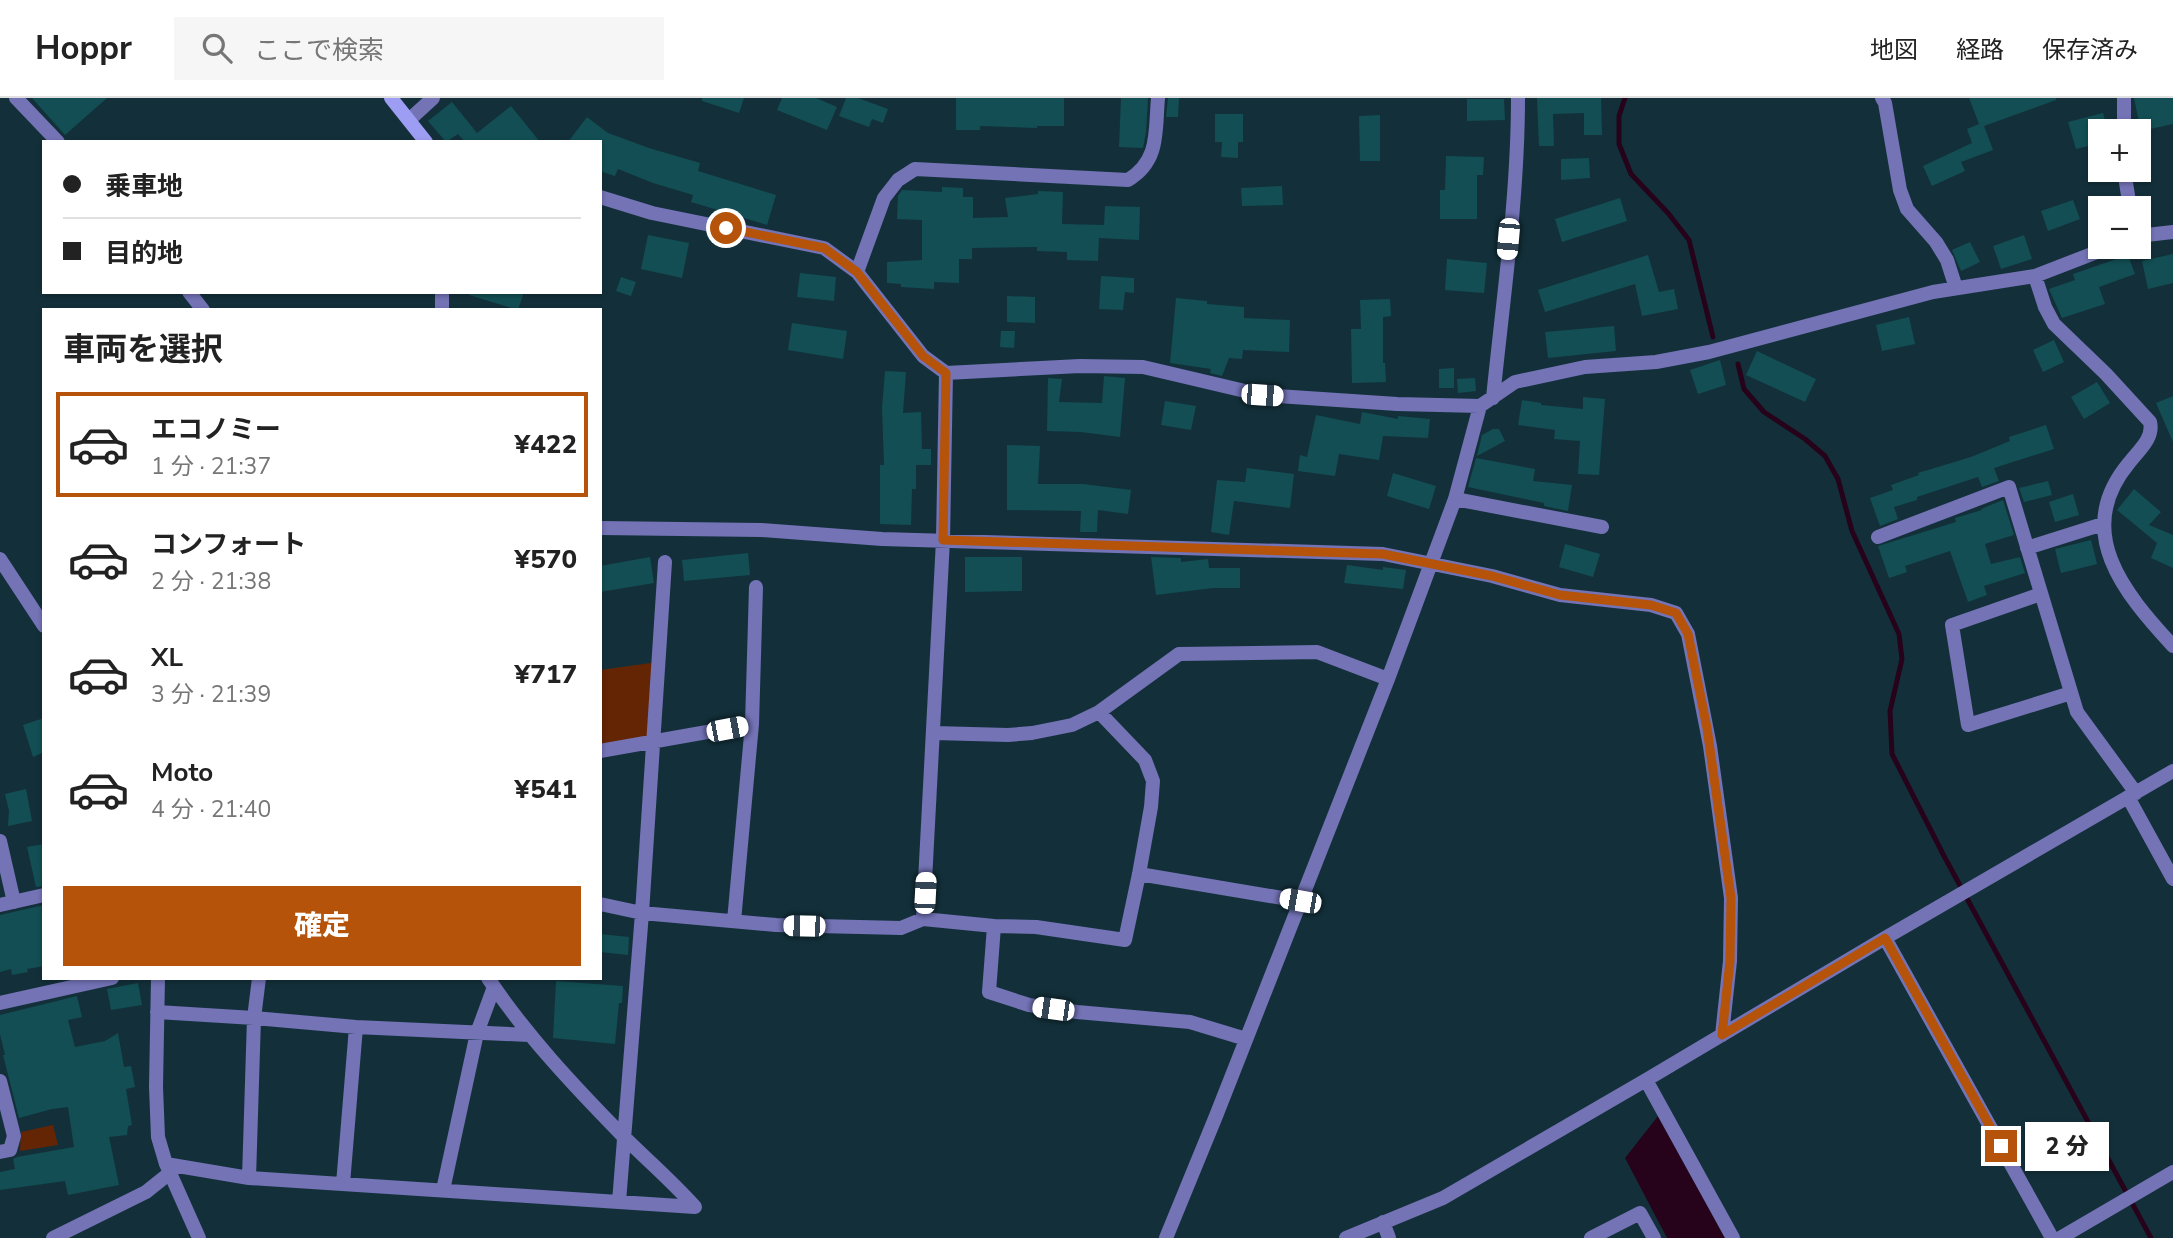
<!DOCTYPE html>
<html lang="ja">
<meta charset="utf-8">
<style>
body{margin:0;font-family:"Nunito Sans","Noto Sans JP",sans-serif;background:#f6f6f6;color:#222;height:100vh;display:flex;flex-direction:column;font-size:26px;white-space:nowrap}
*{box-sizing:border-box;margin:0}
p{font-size:23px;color:#767676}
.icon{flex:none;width:38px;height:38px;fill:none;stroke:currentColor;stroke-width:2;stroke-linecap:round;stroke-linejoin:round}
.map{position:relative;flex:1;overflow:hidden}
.sheet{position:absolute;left:42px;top:210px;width:560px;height:672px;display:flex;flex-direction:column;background:#fff;border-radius:0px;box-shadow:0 2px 5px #0004}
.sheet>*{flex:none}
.top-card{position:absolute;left:42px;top:42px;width:560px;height:154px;border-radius:0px;box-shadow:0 2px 5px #0004;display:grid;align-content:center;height:154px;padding:0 21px;background:#fff}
.buttons{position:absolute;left:2088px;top:21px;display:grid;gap:14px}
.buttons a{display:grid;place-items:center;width:63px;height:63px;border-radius:0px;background:#fff;box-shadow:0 2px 5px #0004;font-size:35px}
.end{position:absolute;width:32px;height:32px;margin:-16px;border:9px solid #b45309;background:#fff;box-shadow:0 0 0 4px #fff}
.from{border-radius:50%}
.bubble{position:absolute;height:49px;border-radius:0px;background:#fff;box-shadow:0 2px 5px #0004;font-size:23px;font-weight:800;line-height:49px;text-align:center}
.car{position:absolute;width:21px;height:42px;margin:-21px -10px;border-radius:9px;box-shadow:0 0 5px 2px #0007;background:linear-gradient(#fff 24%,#345 0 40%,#fff 0 76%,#345 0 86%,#fff 0)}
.top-card b{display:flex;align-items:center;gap:24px;height:66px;font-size:26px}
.top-card b+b{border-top:2px solid #e0e0e0}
.top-card i{width:18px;height:18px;background:#222}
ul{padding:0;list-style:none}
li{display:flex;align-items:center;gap:21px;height:105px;margin:0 14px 10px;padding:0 7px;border:4px solid transparent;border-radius:0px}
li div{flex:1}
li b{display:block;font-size:26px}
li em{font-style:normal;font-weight:800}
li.selected{border-color:#b45309}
li>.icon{width:63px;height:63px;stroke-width:1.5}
h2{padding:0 21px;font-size:32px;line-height:84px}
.button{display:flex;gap:14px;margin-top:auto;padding:14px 21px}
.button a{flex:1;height:80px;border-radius:0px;background:#b45309;color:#fff;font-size:28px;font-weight:800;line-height:80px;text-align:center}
header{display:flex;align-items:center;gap:42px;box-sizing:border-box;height:98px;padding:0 35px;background:#fff;border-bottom:2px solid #e0e0e0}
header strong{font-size:33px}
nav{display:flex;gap:38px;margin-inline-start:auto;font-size:24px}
.search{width:490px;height:63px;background:#f6f6f6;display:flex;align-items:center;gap:18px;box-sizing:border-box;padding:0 24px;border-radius:0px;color:#767676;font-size:26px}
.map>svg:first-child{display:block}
.green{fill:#642504}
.water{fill:#26031b}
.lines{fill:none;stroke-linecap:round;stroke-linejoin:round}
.stream{stroke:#26031b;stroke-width:5}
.building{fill:#124e53}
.street{stroke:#7373b6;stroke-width:14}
.secondary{stroke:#9e9df4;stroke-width:14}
.route{stroke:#b45309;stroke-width:9}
</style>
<header>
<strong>Hoppr</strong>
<div class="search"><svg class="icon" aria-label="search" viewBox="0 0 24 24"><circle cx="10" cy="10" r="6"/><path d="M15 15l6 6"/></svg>ここで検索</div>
<nav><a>地図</a><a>経路</a><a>保存済み</a></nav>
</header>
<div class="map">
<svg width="2173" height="1140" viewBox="0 0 2173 1140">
<rect width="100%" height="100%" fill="#13303a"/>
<path class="green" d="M658 564 653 645 600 653V572Z
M53 1027 58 1047 20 1053 21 1034Z"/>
<path class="water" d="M1658 1018 1725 1140H1667L1625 1060Z"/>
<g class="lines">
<path class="stream" d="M1625 0 1619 18V46L1631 76 1668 115 1689 142 1713 239
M1738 266 1744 291 1764 314 1805 341 1825 358 1838 381 1852 433 1899 536 1902 561 1890 613 1892 656 1944 758 2151 1140"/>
</g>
<path class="building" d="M32 0H107L65 37Z
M702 0H744L739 15 702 3Z
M782 0H816L837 9 827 32 777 12Z
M846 0H858L888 11 883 25 872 21 869 29 839 18Z
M956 0H1064V28H1037V30L980 28V32H956Z
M1121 0H1148L1146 34 1143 50 1119 49Z
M1168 0H1179L1178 19H1166Z
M1537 0H1601L1602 37H1584V15L1553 16 1554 48H1539Z
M1969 0H2056V2L1984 28 1993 52 1961 64 1965 73 1932 88 1923 68 1972 45 1967 31 1979 26Z
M2134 0H2173V26L2141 33Z
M1467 1H1504L1505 22 1467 23Z
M452 4 477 35 511 8 540 44H465L458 36 446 44 428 23Z
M2103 15 2108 33H2100V45L2076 51 2068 24Z
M1215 16H1243V44H1238V60L1221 59 1222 44H1215Z
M1380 17V63H1360L1359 18Z
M587 19 608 35 649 50 700 65 698 73 776 97 767 127 691 104 693 97 653 85 618 71 615 78 600 73V44H568Z
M1446 58 1484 59 1483 77H1477V121H1440V92H1445Z
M1589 60 1590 80 1561 82V61Z
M1282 88 1283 107 1242 108 1241 90Z
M942 89 963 90V99H973V120L1008 119 1005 100 1038 96V93L1063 94 1062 126 1104 127 1105 108 1140 109 1139 142 1099 140 1098 163 1067 162V154L1037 153V149L972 150V161H959V185L934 184V191L901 189V186L887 185V164L922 162V122L897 121 898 98 902 92 942 94Z
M1620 100 1627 123 1562 144 1555 121Z
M2073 102 2080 121 2048 133 2041 113Z
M648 137 689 145 682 180 641 171Z
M2024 137 2032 161 2001 171 1993 148Z
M1970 144 1980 164 1961 173 1952 152Z
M2173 156V185L2148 191 2142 163Z
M1648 157 1659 194 1674 191 1678 211 1642 218 1635 186 1545 214 1538 192Z
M2128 157 2135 176 2099 189 2105 206 2062 220 2049 191 2075 182 2073 176Z
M1447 161 1487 165 1484 195 1445 192Z
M800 175 836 179 834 203 797 199Z
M1101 178 1134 180V195L1125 194 1123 212 1099 211Z
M621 179 636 184 631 198 616 193Z
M470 194H524L518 212 469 197Z
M1007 198 1035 199V225L1007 224Z
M1176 200 1207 203V206L1244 209V220L1290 222 1289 254 1243 252 1242 261 1229 260 1222 278 1210 275 1211 271 1170 265Z
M1390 201 1391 218 1383 219V265H1385L1386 284 1352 285 1351 231H1361L1360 202Z
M1909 219 1915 246 1882 253 1876 227Z
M792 225 847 233 843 261 788 252Z
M1614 228 1616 253 1548 260 1545 234Z
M1001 233H1015L1014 250 1000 249Z
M2054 242 2064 264 2043 274 2033 252Z
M1757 253 1816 281 1805 304 1746 277Z
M1720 262 1726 287 1698 296 1690 272Z
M1454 270V290H1439V271Z
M885 273 906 274 903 315 921 314 922 351H931V367H916V391H912L911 427 880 426V367H884L882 310Z
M1104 278 1125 280 1120 339 1081 334 1047 333 1048 280 1062 281 1059 304 1102 305Z
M1475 280 1476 293 1458 295 1457 281Z
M2097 284 2110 305 2084 321 2071 299Z
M2173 298V344L2156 305Z
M1583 299 1605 301 1599 377 1578 376 1580 343 1554 341 1555 332 1518 327 1522 302 1541 305V307L1583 311Z
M1165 303 1196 308 1191 332 1161 327Z
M1362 314 1398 321V318L1430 321 1428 340 1383 338 1379 362 1339 356 1335 378 1298 373 1300 357 1307 359 1316 317 1360 326Z
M2046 327 2054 351 1994 370 1999 383 1982 389 1978 379 1917 399V402L1894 409 1898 421 1880 428 1870 400 1893 392 1891 387 1919 377 1918 375 1971 359 2010 343 2009 339Z
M1493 331H1499L1505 343 1477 358 1482 337Z
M1007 347 1040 348 1038 386H1083L1131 392 1128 416 1098 412 1097 434H1080L1081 413 1007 412Z
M1476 360 1535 371 1533 383 1572 387 1568 413 1544 408V405L1468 389Z
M1247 370 1294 376 1290 410 1234 403 1229 437 1211 434 1217 382 1245 384Z
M1393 375 1436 388 1429 411 1387 398Z
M2048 383 2052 397 2024 404 2019 390Z
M2134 391 2161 414 2149 427 2173 437V470L2151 460 2157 445 2117 412Z
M2073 396 2079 417 2055 424 2049 404Z
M2003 402 2014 437 1985 446 1991 466 2020 459 2025 475 1984 488 1987 497 1968 504 1950 453 1905 468 1907 474 1889 480 1878 448 1956 424 1955 420 1982 412 1981 411Z
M2091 442 2097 466 2061 475 2055 451Z
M1565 446 1600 456 1593 479 1559 469Z
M748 455 750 477 684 483 682 462Z
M650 459 654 485 600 494V468Z
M965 459H1022V493L965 494Z
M1151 459 1181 460V464L1208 461 1209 470H1240V490H1213L1156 497Z
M1347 467 1383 472V469L1406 472 1403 491 1344 485Z
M44 620V654L33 659 23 627Z
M26 691 32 723 8 728 9 713 5 696Z
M44 746V788L36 789 27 749Z
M44 807V868L27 871 28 874 12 877 11 871 0 874V817Z
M600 836 629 839 628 857 600 854Z
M556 883 623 888 622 905H619L615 946 553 940Z
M138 885 142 907 111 912 107 891Z
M77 898 82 919 68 922 75 949 105 943 118 935 124 969 131 968 135 989 126 991 132 1027 128 1028 127 1037 109 1039 119 1087 68 1097 65 1083 0 1092V1074L15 1071 13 1061 17 1059 74 1049 68 1009 52 1011 19 1020 3 957H5L0 936V917Z"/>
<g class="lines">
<path class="street" d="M16 0 58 44
M1882 0 1885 5 1900 92 1907 111 1936 144 1947 162 1956 190
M2124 0V33
M409 22 433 0
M2124 72 2130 110
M600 99 652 115 824 150 857 174 923 258 946 275 1080 268 1143 269 1262 297 1397 306 1480 308 1515 284 1585 269 1656 264 1709 254 1933 194 2035 178 2110 149
M2138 138 2173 134
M857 174 884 100 898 82 915 71 1128 82C1160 63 1155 33 1158 0
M2035 178 2045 209 2054 226 2106 276 2150 324C2154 340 2139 352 2129 365 2072 433 2124 495 2173 548
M189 194 203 212
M442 194V212
M1493 300C1503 201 1518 99 1518 0
M1455 401 1602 429
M600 430 761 432 882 441 1383 456 1492 478 1560 497 1651 507 1676 515 1688 536 1710 648 1731 800 1730 863 1722 937
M1878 439 2009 389 2077 614 2136 695
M2027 450 2103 426
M0 461 44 528
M2041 496 1952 527 1968 627 2071 595
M934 635 1008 637 1032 635 1072 627 1099 614 1179 556 1317 554 1388 581
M600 653 752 626 756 489
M2128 699 2173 781
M0 743 14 804
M1139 776 1300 803
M600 806 642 815 776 827 901 830 923 821 994 828 989 894 1029 907 1077 914 1190 924 1246 941
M0 807 44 797
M923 821 943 442 946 275
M734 823 752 626
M994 828 1036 829 1125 842 1139 776 1151 709 1153 683 1145 662 1099 614
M1885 840 2052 1140
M158 880 156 989 158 1039 166 1066 199 1140
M259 880 254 920 356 929 529 937
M0 905 112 880
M157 914 254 920 249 1080
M1646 982 1733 1140
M0 983 14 1038 10 1052 0 1054
M166 1066 249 1080 695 1109C672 1083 646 1061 622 1037 574 988 526 937 488 880
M343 1086 356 929
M443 1092 477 935 494 889
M619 1104 642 815 665 464
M1383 1124 1389 1140
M53 1140 146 1094 171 1074
M1166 1140 1216 1018 1388 581 1455 401 1480 308
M1346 1140 1443 1100 1646 982 1885 840 2173 673
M1591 1140 1640 1115 1654 1140
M2060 1140 2173 1074"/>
<path class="secondary" d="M391 0 426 44"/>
</g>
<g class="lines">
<path class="route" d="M726 130 824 150 857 174 923 258 946 275 943 442 1383 456 1492 478 1560 497 1651 507 1676 515 1688 536 1707 630 1731 800 1730 863 1722 937 1885 840 2001 1048"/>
</g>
</svg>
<div class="buttons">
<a>+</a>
<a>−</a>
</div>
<i class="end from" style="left:726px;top:130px"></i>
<i class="end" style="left:2001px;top:1048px"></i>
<div class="bubble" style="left:2025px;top:1024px;width:84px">2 分</div>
<i class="car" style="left:1508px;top:141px;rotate:185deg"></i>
<i class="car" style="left:1262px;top:297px;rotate:94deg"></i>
<i class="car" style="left:727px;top:631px;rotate:79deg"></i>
<i class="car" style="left:925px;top:795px;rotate:3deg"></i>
<i class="car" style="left:1300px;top:803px;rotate:280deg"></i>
<i class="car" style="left:804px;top:828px;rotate:271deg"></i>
<i class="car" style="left:1053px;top:911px;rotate:278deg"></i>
<div class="top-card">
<b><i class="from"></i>乗車地</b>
<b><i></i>目的地</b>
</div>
<section class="sheet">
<h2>車両を選択</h2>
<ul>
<li class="selected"><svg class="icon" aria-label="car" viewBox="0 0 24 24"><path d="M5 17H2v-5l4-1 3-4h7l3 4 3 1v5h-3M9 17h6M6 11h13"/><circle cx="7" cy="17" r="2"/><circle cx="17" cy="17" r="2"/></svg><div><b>エコノミー</b><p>1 分 · 21:37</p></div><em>¥422</em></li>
<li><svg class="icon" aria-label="car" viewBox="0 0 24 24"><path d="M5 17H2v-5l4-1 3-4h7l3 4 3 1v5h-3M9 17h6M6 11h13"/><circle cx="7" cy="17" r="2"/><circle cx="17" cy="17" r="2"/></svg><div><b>コンフォート</b><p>2 分 · 21:38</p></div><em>¥570</em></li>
<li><svg class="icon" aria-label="car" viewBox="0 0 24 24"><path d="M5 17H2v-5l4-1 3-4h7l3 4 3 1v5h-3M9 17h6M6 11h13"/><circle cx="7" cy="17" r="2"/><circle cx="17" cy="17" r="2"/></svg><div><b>XL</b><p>3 分 · 21:39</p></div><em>¥717</em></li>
<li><svg class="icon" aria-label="car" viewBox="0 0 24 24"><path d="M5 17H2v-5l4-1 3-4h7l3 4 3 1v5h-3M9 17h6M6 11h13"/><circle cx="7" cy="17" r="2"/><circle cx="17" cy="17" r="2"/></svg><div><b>Moto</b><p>4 分 · 21:40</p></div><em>¥541</em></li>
</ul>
<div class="button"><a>確定</a></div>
</section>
</div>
